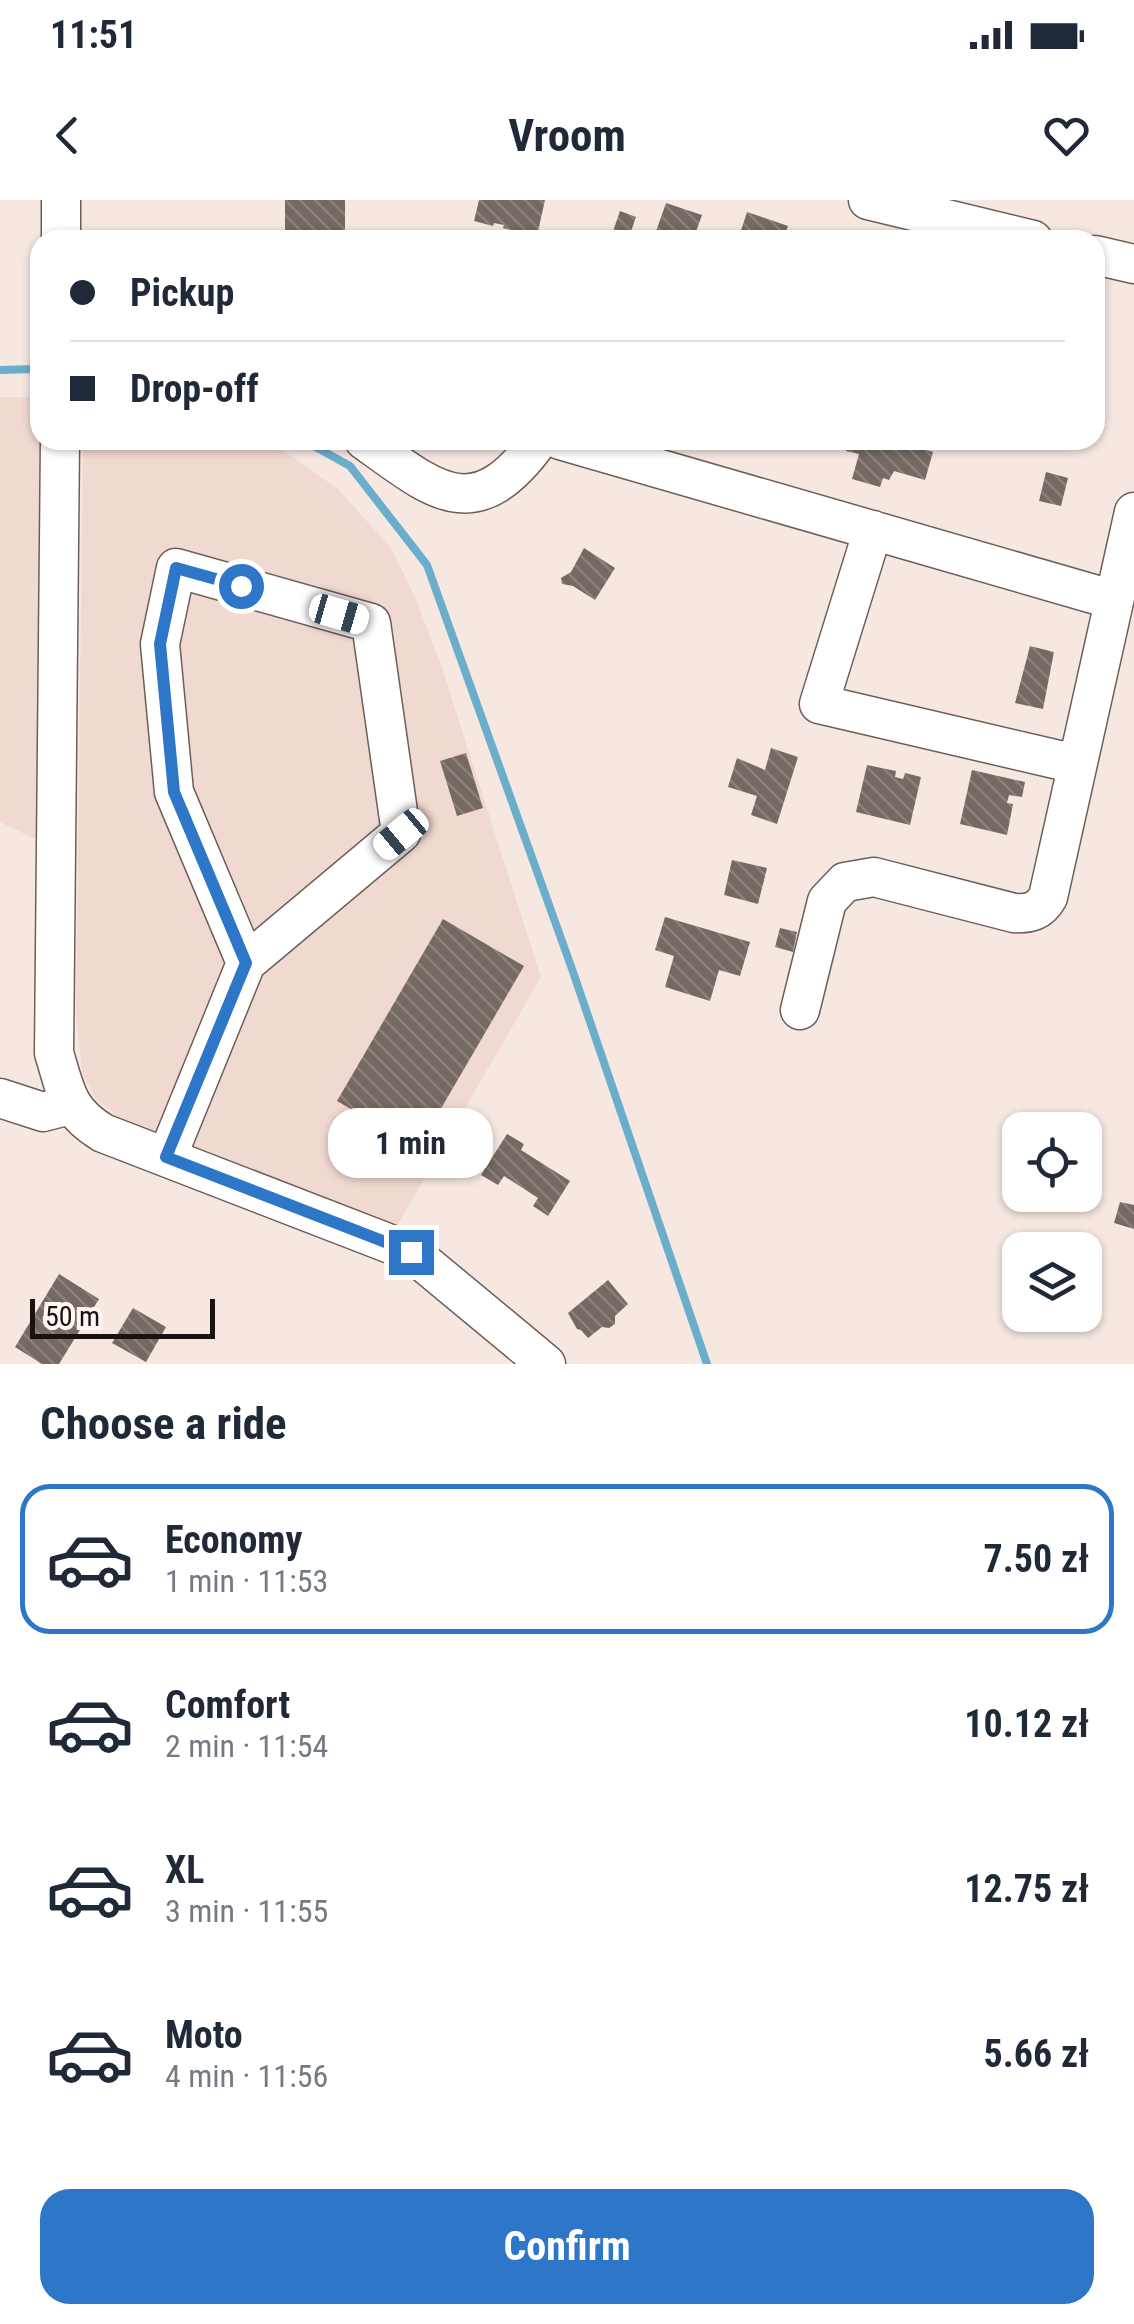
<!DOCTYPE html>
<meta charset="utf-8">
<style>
body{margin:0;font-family:"Roboto Condensed",sans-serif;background:#f2f2f3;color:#1f2937;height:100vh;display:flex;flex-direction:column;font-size:38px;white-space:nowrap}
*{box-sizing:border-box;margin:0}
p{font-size:32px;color:#747a83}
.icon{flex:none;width:55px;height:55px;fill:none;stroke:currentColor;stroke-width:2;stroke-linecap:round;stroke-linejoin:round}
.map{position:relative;height:1164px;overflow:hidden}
.panel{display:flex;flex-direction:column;background:#fff;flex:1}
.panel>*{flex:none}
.banner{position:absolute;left:30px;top:30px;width:1075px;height:220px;border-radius:30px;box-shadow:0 2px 8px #0004;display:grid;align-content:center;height:220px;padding:0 40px;background:#fff}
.tools{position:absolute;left:1002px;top:912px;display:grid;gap:20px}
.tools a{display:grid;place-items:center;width:100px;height:100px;border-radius:20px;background:#fff;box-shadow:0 2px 8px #0004;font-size:50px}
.scale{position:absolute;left:30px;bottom:25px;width:185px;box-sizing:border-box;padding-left:10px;border:5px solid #181311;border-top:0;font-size:28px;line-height:35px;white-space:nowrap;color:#181311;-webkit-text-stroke:8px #fff6f2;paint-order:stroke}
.end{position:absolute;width:45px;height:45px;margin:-22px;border:12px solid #2e76c7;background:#fff;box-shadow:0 0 0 5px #fff}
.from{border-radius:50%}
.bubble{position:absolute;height:70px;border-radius:30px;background:#fff;box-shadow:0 2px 8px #0004;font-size:32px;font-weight:700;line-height:70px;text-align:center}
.car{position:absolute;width:30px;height:60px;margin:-30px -15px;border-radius:12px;box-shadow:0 0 8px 2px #0007;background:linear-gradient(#fff 24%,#345 0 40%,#fff 0 76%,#345 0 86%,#fff 0)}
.banner b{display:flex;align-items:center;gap:35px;height:95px;font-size:38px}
.banner b+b{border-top:2px solid #e0e1e3}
.banner i{width:25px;height:25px;background:#1f2937}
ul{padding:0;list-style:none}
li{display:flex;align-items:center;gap:30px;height:150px;margin:0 20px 15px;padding:0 20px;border:5px solid transparent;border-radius:30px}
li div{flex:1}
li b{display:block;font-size:38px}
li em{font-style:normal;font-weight:700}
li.active{border-color:#2e76c7}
li>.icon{width:90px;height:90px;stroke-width:1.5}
h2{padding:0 40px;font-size:45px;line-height:120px}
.primary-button{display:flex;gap:20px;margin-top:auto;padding:20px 40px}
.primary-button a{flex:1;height:115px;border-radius:30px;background:#2e76c7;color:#fff;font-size:40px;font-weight:700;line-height:115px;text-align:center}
.status{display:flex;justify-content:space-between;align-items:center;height:70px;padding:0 50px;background:#fff;direction:ltr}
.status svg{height:28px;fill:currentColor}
header{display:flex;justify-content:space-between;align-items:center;height:130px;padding:0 40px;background:#fff;font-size:45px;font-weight:700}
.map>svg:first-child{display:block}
.built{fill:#f0d9d0}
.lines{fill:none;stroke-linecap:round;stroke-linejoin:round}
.stream{stroke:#6baecc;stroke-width:8}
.building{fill:url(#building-back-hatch)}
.minor-casing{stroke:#6c5f5a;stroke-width:41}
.minor{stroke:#fff;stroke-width:38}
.route{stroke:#2e76c7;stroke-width:12}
</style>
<div class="status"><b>11:51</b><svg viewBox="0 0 49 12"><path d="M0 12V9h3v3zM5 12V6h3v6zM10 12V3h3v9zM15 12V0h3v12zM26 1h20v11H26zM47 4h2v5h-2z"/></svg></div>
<header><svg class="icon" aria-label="back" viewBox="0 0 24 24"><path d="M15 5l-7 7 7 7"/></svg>Vroom<svg class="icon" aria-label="heart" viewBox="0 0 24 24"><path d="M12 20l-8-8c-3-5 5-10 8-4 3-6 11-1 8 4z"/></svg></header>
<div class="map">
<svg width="1134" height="1164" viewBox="0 0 1134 1164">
<defs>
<pattern id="building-back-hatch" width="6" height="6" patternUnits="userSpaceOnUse" patternTransform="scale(2.5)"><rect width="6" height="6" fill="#756962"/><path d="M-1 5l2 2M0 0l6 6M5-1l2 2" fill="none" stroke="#8a817c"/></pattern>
</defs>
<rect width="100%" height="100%" fill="#f6e7e1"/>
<path class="built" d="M0 197H40V240H44L41 642 0 622Z
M83 240H265L294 258 338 289 391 348 415 397 441 465 541 777 391 1036 228 969 118 917 95 898 82 872 76 812Z"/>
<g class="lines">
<path class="stream" d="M0 170 34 169
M303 240 350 266 427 365 572 769 707 1164"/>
</g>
<path class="building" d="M285 0H345V40H285Z
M479 0H545L537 36 503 28 504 25 494 23 493 26 474 21Z
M666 3 702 15 693 40H653Z
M620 11 636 17 628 40H610Z
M747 12 788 26 783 40H738Z
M849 240H906L905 244 933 252 925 280 894 271 889 280 883 278 880 287 852 279 859 254 846 251Z
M1046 272 1068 278 1061 306 1039 301Z
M584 348 615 368 595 400 573 386 562 384 561 378 571 372Z
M1030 446 1054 452 1043 509 1015 503Z
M771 548 798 557 777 624 751 615 757 596 728 587 737 558 765 570Z
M466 553 483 608 457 616 440 561Z
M867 565 896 571 895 577 903 579 905 573 921 577 910 625 856 612Z
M972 570 1025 582 1022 597 1009 595 1007 603 1013 604 1007 635 960 624Z
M732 660 767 668 758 704 724 695Z
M665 717 750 742 740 776 719 770 710 801 665 787 674 756 655 750Z
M443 719 524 766 418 948 337 901Z
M780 728 797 732 793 752 775 747Z
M507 934 524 944 521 950 570 981 548 1016 533 1006 538 998 504 976 498 985 481 975Z
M1120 1002 1134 1005V1029L1114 1023Z
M59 1074 99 1099 59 1164H42L15 1147Z
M608 1080 628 1104 615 1116V1124L609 1128 602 1127 588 1138 581 1130 577 1129 568 1113Z
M133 1108 166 1127 146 1162 112 1143Z"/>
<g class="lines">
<defs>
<path id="minor" d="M868 0 1033 40
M61 40V0
M1095 55 1134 64
M60 240 54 853C66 892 67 911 103 933L411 1052 546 1164
M364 240C435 291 475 329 539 240
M560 240 1114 400
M873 330 819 504 1076 564
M800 810 827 701 845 682 874 677 1014 713C1030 714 1040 711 1048 697L1134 312
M0 898 43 912 70 905
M167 957 246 763 174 592 160 444 176 368 371 423 401 633 246 763"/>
</defs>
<use href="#minor" class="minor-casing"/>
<use href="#minor" class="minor"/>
</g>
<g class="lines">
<path class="route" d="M241 386 176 368 160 444 174 592 246 763 166 957 411 1052"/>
</g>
</svg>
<div class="tools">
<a><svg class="icon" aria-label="locate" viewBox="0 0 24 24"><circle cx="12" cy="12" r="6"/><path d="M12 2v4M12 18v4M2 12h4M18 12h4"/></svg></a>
<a><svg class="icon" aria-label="layers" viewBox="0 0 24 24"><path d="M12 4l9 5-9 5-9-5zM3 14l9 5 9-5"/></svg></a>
</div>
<div class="scale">50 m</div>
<i class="end from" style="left:241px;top:386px"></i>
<i class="end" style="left:411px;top:1052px"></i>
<div class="bubble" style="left:328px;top:908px;width:165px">1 min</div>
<i class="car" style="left:339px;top:414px;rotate:106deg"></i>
<i class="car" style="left:401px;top:634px;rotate:230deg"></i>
<div class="banner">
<b><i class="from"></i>Pickup</b>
<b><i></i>Drop-off</b>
</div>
</div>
<section class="panel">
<h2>Choose a ride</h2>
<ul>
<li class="active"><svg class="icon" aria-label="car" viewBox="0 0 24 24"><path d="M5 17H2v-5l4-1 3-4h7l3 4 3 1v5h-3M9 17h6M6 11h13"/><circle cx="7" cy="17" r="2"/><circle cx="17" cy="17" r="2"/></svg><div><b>Economy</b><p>1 min · 11:53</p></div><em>7.50 zł</em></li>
<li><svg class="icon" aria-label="car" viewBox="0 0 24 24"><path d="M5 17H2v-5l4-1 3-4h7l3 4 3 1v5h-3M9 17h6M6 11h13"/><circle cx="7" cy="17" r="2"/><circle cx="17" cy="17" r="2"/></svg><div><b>Comfort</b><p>2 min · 11:54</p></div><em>10.12 zł</em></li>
<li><svg class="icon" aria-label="car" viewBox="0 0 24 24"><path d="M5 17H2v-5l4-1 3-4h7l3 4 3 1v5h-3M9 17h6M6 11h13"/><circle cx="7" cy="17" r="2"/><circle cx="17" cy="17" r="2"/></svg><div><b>XL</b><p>3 min · 11:55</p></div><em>12.75 zł</em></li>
<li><svg class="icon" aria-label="car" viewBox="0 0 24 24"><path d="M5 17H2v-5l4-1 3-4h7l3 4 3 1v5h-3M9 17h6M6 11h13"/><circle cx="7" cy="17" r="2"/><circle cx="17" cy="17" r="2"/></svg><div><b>Moto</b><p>4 min · 11:56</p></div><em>5.66 zł</em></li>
</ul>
<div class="primary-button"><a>Confirm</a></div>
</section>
